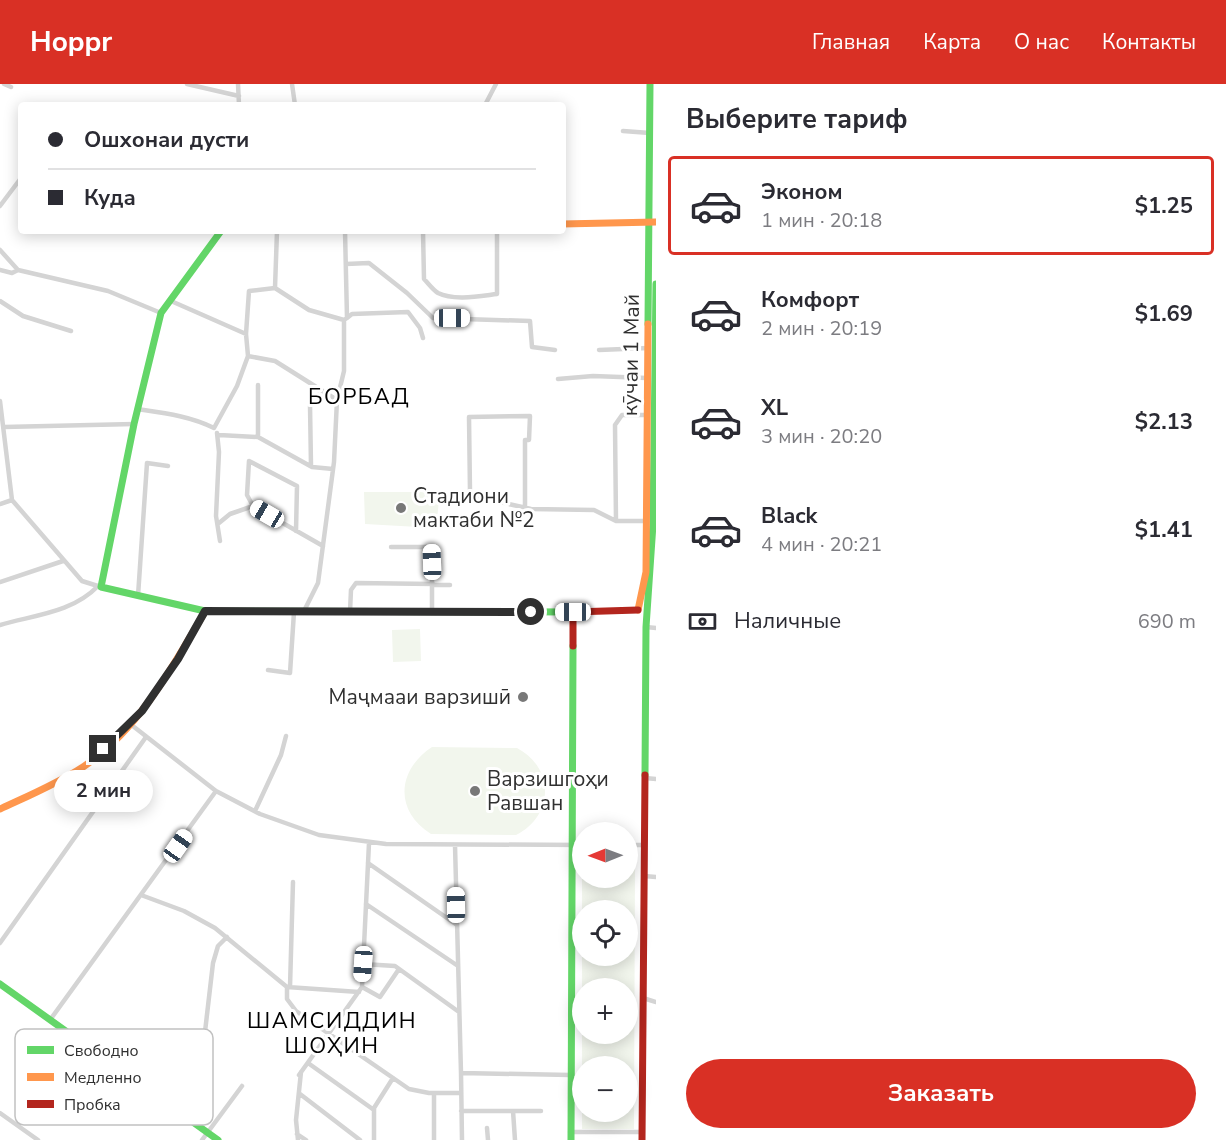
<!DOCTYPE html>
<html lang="ru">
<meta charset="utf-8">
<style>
body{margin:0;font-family:"Nunito Sans",sans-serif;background:#f7f7f7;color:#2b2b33;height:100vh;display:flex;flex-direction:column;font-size:22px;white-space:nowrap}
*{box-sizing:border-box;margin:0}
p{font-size:20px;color:#7c7c81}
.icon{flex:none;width:33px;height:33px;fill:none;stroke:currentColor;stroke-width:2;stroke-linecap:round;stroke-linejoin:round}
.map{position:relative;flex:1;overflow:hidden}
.details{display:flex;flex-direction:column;background:#fff;width:570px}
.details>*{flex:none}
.guide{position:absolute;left:18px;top:18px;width:548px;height:132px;border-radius:6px;box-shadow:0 3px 15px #0003;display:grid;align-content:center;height:132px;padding:0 30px;background:#fff}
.needle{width:39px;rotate:269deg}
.buttons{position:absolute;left:572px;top:738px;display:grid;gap:12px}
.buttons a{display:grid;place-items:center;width:66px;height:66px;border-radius:50%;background:#fff;box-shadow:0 3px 15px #0003;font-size:30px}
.end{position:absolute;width:27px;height:27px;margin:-14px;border:8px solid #303030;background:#fff;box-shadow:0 0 0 3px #fff}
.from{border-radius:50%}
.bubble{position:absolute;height:42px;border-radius:21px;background:#fff;box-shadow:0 3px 15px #0003;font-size:20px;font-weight:700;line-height:42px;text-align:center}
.car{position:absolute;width:18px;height:36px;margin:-18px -9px;border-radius:8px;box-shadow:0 0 4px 2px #0007;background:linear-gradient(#fff 24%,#345 0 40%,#fff 0 76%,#345 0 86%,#fff 0)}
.guide b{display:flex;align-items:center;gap:21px;height:57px;font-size:22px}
.guide b+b{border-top:2px solid #e1e1e2}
.guide i{width:15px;height:15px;background:#2b2b33}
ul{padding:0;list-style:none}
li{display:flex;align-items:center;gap:18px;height:99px;margin:0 12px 9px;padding:0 18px;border:3px solid transparent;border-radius:6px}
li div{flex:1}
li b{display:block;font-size:22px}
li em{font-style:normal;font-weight:700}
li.on{border-color:#d93025}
li>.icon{width:54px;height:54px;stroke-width:1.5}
h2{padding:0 30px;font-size:27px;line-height:72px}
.pay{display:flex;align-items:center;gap:15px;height:66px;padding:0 30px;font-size:22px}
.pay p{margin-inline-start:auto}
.action{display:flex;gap:12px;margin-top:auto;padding:12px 30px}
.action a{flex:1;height:69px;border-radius:36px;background:#d93025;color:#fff;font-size:24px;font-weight:700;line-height:69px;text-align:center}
header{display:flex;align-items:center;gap:36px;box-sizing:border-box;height:84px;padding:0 30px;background:#d93025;color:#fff}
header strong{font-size:28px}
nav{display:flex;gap:33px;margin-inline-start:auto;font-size:21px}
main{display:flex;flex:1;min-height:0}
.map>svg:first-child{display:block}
.green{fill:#f2f6ed}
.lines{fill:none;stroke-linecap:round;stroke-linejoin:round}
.street{stroke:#d4d4d4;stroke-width:4.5}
.fast{stroke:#63d668;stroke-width:7}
.slow{stroke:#ff974d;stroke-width:7}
.jam{stroke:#b3261e;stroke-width:7}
.route{stroke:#303030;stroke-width:8}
.poi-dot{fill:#787878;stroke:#fff;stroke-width:2}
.labels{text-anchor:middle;stroke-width:6;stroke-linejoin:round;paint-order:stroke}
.street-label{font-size:21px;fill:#303030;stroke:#fff}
.poi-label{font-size:21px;fill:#303030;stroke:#fff;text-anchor:start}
.neighbourhood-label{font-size:22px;letter-spacing:1.5px;fill:#000;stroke:#fff}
.key{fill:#fff;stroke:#c1c1c1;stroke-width:1.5}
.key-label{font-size:16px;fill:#303030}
</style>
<header>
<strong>Hoppr</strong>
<nav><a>Главная</a><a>Карта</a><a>О нас</a><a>Контакты</a></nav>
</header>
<main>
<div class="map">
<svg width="656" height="1056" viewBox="0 0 656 1056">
<rect width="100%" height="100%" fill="#fff"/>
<path class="green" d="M364 408H440L436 444 365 440Z
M420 545 421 577 393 578 392 546Z
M432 663 517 664C555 684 554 732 516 751L431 750C394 727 397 686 432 663Z
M635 782 634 1045H582V1028H627V982H582V950H627V904H582V872H627V826H582V852V783V794H627V783Z"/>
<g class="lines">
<path class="street" d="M4 0 11 3
M187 0 239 12
M238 0 239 21
M292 0 295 21
M485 21 496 0
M623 47 650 49
M0 122 21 94
M423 147 424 195C428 199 433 206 438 209 454 217 480 212 497 210V147
M0 166 18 186 108 207 161 229
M346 180 369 179 407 209 433 234 530 237 532 263 555 266
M0 186 12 189 18 186
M275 204 309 226 344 236
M0 217 23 232 71 247
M171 217 246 250
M347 234 352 230 408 228 420 244 423 254
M599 266 648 264
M248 272 275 277 337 316
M558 295 593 292 647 294
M0 317 12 416 82 497 101 503
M137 325C164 329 190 332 214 344L237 302 248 272 246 250 249 207 275 204 277 147
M4 343 134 340
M217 349 219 368 216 432 220 457
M219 351 258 353 312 383 333 385
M258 353V301
M311 382 310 321 318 305
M0 420 12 416
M253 422 247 411 249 377 297 402 296 447
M525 424V356H529L530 332 469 333 470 408 473 412 531 425 594 426 616 437H647
M616 437 615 341 622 331H646
M219 439 230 430 253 422 323 462
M391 463H432V529
M0 498 63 477
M433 501H450
M138 512 147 379 168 382
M304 527 318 499 334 378 337 316 344 287V236L347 234 345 147
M350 528 351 506 356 499 433 500
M0 541C34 531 72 529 98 502
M646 543 656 544
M268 586 290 589 294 528
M129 639 216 707 260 730 319 751 386 760 582 761
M645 694 656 695
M255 727 281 671 286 652
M455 761 461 989 570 991
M627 761H644
M368 779 457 841
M644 792 656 793
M141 811 184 827 215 844 287 903 359 908
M366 820 458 882
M0 859 146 653
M363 880 395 882 459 928
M287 903V915L296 927 409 1005 429 1009H461
M290 903 293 798
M362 903 380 913 399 885
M643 914 656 918
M50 936 216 707
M308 979 374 1026
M461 989 462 1056
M299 991 362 903 369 759
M434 1009V1056
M300 1010 360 1056
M166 1018 203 965 213 879 218 862 227 853
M461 1027H541
M513 1027 515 1056
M0 1029 38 1056
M487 1044 488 1056
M570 1048H642
M297 1050 306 1056
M202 1056 242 1002
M298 1056 296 1036 301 988
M374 1056V1024L393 994"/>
<path class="fast" d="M648 240 650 0
M205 527 101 503 134 340 161 229 221 147
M203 531 205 527 573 528
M645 691 646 543 653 440 656 200
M0 900 218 1056
M571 1056 573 562"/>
<path class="slow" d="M562 140 656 138
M638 526 646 488 648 240
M0 725C28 712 57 700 83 683 137 647 171 586 203 531"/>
<path class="jam" d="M573 562V528L638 526
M642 1056 645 691"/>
</g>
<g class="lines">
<path class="route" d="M103 665 142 627 178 575 205 527 531 528"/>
</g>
<g class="poi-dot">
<circle cx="401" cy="424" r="6"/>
<circle cx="523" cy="613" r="6"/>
<circle cx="475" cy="707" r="6"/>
</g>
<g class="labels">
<g class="street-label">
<text transform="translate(631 271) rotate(-89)" y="7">кӯчаи 1 Май</text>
</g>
<g class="poi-label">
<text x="413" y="419">Стадиони<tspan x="413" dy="24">мактаби №2</tspan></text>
<text x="511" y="620" text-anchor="end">Маҷмааи варзишӣ</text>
<text x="487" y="702">Варзишгоҳи<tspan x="487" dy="24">Равшан</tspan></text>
</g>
<g class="neighbourhood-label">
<text x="359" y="320">БОРБАД</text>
<text x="332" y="944">ШАМСИДДИН<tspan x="332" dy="25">ШОҲИН</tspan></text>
</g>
</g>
<rect x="15" y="945" width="198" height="96" rx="9" class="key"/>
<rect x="27" y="962" width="27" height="8" fill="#63d668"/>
<rect x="27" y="989" width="27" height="8" fill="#ff974d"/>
<rect x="27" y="1016" width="27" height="8" fill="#b3261e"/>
<g class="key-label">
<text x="64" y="972">Свободно</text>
<text x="64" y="999">Медленно</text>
<text x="64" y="1026">Пробка</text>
</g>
</svg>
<div class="buttons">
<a><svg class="needle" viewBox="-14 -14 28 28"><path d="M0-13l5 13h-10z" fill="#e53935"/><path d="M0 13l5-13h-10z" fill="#7c7c81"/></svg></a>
<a><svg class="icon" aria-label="locate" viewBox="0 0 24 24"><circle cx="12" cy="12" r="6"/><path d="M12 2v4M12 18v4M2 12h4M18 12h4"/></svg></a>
<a>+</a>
<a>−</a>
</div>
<i class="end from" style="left:531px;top:528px"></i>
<i class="end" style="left:103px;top:665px"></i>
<div class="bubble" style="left:54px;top:686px;width:99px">2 мин</div>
<i class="car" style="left:452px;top:234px;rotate:90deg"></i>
<i class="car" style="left:267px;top:430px;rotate:300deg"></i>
<i class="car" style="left:432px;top:478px;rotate:358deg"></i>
<i class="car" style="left:573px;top:528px;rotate:270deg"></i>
<i class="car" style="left:178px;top:762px;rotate:35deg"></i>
<i class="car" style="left:456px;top:821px;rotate:359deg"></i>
<i class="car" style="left:363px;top:880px;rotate:184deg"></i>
<div class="guide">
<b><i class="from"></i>Ошхонаи дусти</b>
<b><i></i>Куда</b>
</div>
</div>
<section class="details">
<h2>Выберите тариф</h2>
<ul>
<li class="on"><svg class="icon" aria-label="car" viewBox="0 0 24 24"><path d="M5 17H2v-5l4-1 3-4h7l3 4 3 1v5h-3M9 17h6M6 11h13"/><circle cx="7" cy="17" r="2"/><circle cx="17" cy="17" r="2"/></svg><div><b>Эконом</b><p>1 мин · 20:18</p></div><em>$1.25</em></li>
<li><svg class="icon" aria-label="car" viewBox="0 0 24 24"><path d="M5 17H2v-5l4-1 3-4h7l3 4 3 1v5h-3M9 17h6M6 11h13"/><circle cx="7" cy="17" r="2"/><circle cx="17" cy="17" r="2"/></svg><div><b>Комфорт</b><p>2 мин · 20:19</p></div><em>$1.69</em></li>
<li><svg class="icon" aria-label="car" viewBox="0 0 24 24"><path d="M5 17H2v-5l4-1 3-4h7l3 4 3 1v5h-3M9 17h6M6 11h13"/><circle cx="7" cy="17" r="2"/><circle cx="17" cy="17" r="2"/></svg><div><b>XL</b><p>3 мин · 20:20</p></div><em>$2.13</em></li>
<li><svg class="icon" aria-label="car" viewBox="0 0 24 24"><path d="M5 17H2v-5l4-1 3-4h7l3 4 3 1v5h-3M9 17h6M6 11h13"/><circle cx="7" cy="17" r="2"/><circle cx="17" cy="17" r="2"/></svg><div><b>Black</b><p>4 мин · 20:21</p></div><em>$1.41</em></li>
</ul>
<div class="pay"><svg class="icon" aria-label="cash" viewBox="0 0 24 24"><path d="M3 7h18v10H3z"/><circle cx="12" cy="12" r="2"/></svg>Наличные<p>690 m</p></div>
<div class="action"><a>Заказать</a></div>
</section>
</main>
